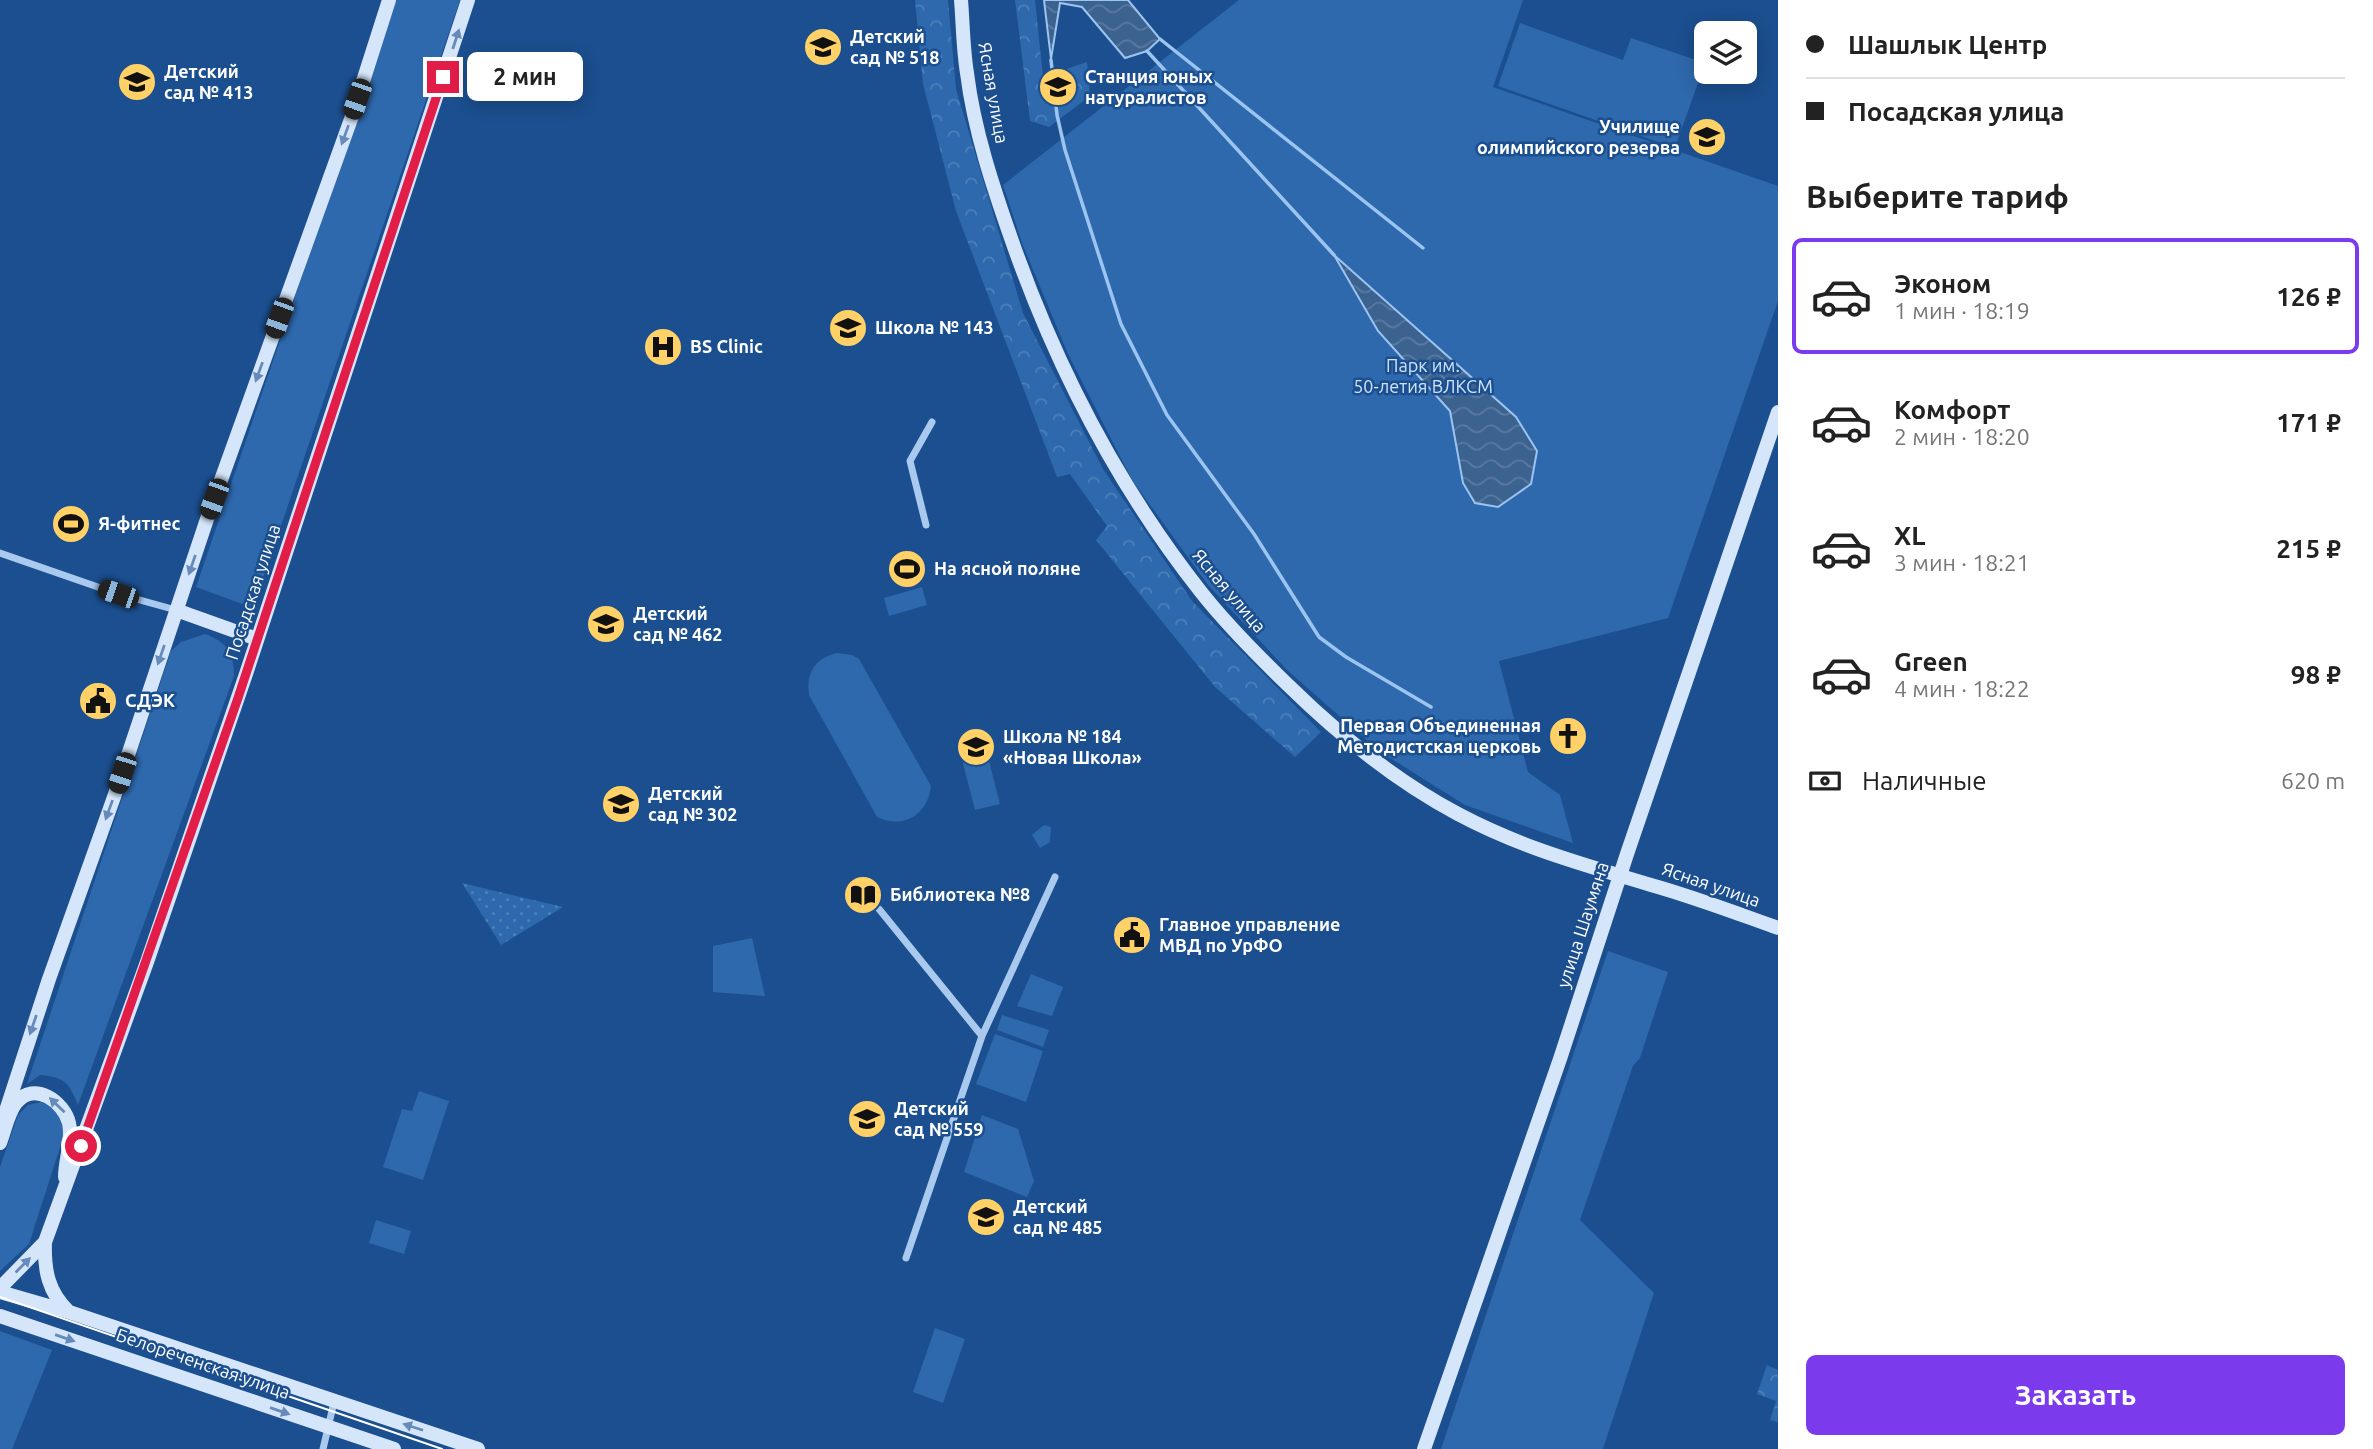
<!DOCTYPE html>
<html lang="ru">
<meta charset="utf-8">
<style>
body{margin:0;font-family:Ubuntu,sans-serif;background:#f6f6f6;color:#222;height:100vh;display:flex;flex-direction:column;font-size:26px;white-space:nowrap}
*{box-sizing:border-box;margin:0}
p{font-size:23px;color:#767676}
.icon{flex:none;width:38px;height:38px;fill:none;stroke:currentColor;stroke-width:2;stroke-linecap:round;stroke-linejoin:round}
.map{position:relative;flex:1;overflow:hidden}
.panel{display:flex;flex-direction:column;background:#fff;width:595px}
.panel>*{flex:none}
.guide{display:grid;align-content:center;height:154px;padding:0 28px;background:#fff}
.fabs{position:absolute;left:1694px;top:21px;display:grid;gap:14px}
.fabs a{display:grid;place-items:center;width:63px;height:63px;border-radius:10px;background:#fff;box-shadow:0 4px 18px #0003;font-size:35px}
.end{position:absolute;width:32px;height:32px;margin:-16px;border:9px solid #e11d48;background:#fff;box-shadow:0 0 0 4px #fff}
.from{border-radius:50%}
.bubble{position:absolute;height:49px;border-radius:10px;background:#fff;box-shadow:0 4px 18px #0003;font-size:23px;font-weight:600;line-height:49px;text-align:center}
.car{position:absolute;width:21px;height:42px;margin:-21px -10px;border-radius:9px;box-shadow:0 0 5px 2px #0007;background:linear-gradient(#222 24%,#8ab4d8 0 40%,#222 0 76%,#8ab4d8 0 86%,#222 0)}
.guide b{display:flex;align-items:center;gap:24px;height:66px;font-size:26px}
.guide b+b{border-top:2px solid #e0e0e0}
.guide i{width:18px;height:18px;background:#222}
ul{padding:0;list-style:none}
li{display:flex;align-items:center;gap:21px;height:116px;margin:0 14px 10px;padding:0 14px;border:4px solid transparent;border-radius:10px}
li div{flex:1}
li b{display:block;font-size:26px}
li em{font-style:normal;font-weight:600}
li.active{border-color:#7c3aed}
li>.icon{width:63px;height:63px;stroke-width:1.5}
h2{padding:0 28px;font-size:32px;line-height:84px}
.pay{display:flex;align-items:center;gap:18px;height:77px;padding:0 28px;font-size:26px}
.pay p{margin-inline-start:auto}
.cta{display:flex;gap:14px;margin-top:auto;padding:14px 28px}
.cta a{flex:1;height:80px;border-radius:10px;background:#7c3aed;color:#fff;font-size:28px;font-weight:600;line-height:80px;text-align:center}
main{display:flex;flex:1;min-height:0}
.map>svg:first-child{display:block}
.grass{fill:url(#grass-dots)}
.forest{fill:url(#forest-crowns)}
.park{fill:#2e69ad}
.water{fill:url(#water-waves);stroke:#9cc4f0;stroke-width:2}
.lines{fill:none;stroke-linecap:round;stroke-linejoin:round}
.stream{stroke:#9cc4f0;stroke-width:3.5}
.street{stroke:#a9c9ee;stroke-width:7}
.secondary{stroke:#d6e6fa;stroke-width:14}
.tram{stroke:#fff;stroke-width:2}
.oneway{fill:#668bba}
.route{stroke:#e11d48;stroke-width:9}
.labels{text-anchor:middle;stroke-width:5;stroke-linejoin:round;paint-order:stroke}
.poi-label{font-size:18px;font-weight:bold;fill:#fff;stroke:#1b4f8f;text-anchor:start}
.street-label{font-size:18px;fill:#fff;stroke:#1b4f8f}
.park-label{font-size:18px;fill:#cfe3fa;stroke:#1b4f8f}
</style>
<main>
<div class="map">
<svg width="1778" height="1449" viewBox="0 0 1778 1449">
<defs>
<pattern id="grass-dots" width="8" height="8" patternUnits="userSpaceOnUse" patternTransform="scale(1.75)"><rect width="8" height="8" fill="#2e69ad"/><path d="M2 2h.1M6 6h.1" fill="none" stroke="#4d80b9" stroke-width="1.8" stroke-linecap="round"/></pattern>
<pattern id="forest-crowns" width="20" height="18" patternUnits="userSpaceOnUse" patternTransform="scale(1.75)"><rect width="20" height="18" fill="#2e69ad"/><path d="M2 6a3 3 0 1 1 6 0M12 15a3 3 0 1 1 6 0" fill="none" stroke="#4d80b9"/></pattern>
<pattern id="water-waves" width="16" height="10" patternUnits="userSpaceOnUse" patternTransform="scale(1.75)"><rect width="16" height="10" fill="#3c6290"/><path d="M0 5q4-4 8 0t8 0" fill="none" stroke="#597aa1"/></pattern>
</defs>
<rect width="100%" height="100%" fill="#1b4f8f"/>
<path class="grass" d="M462 883 563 907 501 945Z"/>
<path class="forest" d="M915 0H948L956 89 1023 313 1103 469 1192 601 1321 732 1295 757 1215 687 1096 540 1107 526 1070 474 1057 477 956 211 923 84Z
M1015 0H1035L1043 77 1087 62 1090 96 1049 127 1030 121Z
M1767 1365 1778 1370V1422L1770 1420 1776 1401 1757 1394Z"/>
<path class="park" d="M396 0H460L253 608 196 587Z
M1239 0H1523L1493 87 1778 186V301L1668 618 1499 661 1528 772 1560 795 1573 843 1465 805 1379 751 1287 670 1208 585 1132 480 1068 354 1022 243 1003 185Z
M1520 23 1623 60 1631 38 1705 63 1675 148 1498 86Z
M922 587 927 605 889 616 884 598Z
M205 634C227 642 234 653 234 676L78 1105C69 1083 65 1077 40 1075L27 1084 171 651 181 642Z
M837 653 852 655 859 659 931 786C928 814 904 830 877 817L809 695C806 673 815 658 837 653Z
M987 753 1000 804 975 810 962 760Z
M1044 825 1051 827 1050 842 1040 848 1032 835Z
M752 938 765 996 713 992V946Z
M1608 951 1668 972 1640 1058 1633 1066 1580 1220 1654 1293 1603 1449H1441Z
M1031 974 1063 987 1052 1016 1017 1006Z
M1002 1015 1049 1030 1043 1047 997 1030Z
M995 1034 1043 1051 1026 1102 976 1084Z
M419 1091 449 1101 423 1180 383 1167 402 1109 412 1111Z
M41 1102C58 1109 63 1116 64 1135L29 1244 0 1271V1167L18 1115 28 1105Z
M982 1115 1018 1129 1034 1181 1027 1197 964 1172Z
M376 1220 411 1231 404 1254 369 1243Z
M935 1328 965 1339 943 1403 913 1392Z
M0 1331 52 1350 12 1449H0Z"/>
<path class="water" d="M1044 0H1128L1160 39 1147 51 1125 58 1082 7 1060 3 1051 59Z
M1334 255 1516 417 1537 451 1531 484 1498 507 1475 503 1463 483 1450 411 1378 331Z"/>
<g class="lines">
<path class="stream" d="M1160 39 1423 248
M1147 51 1334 255
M1051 60 1057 115 1065 150 1121 324 1167 415 1254 534 1319 637 1346 657 1431 707"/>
<path class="street" d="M926 525 910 461 932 422
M0 553 118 594 176 610
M879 909 982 1036 906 1258
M982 1036 1055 877
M323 1449 334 1402"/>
<path class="secondary" d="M961 0C963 24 963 49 967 73 974 130 993 187 1012 241 1056 366 1119 488 1201 592 1227 625 1258 656 1288 685 1339 735 1394 780 1458 814 1522 848 1582 864 1651 885 1694 897 1736 913 1778 928
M176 610 257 639
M0 1129 49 979 114 797 207 519 351 119 389 0
M0 1143C5 1130 8 1113 16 1103 34 1080 64 1102 69 1123 73 1141 65 1159 65 1177
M0 1288 45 1242
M0 1292 69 1312 478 1449
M69 1312C48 1292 44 1270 45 1242L147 962 246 674 468 0
M0 1316 394 1449
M1424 1449 1560 1059 1627 854 1778 412"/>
<path class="tram" d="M0 1297 442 1449"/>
</g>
<defs><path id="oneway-solid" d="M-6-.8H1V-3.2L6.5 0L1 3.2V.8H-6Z" transform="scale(1.75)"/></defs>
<g class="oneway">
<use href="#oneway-solid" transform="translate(456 39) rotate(-72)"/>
<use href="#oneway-solid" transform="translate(345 135) rotate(110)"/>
<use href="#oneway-solid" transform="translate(259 372) rotate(110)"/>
<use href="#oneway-solid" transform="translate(192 565) rotate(109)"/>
<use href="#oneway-solid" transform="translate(161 655) rotate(109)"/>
<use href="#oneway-solid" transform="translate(109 810) rotate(110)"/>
<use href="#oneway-solid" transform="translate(33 1025) rotate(109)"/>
<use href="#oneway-solid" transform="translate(57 1105) rotate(-136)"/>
<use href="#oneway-solid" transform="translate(23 1265) rotate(-45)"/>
<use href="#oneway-solid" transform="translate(65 1338) rotate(19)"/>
<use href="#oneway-solid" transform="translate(280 1411) rotate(19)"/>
<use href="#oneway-solid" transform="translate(413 1427) rotate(-162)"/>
</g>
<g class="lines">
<path class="route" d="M81 1146 238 698 443 77"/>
</g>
<defs>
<symbol id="school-disc" viewBox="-11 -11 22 22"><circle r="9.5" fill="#ffd166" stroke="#1b4f8f"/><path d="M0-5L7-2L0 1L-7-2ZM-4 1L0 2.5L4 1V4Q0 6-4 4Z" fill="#111"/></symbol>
<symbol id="university-disc" viewBox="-11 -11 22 22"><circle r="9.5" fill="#ffd166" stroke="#1b4f8f"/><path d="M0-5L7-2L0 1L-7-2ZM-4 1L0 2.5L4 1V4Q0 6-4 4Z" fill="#111"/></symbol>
<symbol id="hospital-disc" viewBox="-11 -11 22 22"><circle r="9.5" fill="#ffd166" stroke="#1b4f8f"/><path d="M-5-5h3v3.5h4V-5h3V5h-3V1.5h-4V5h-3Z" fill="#111"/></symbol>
<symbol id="stadium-disc" viewBox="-11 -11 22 22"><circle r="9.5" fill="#ffd166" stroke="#1b4f8f"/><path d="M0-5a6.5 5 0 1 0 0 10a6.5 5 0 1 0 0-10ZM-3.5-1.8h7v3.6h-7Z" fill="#111"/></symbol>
<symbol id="civic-disc" viewBox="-11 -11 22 22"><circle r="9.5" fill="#ffd166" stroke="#1b4f8f"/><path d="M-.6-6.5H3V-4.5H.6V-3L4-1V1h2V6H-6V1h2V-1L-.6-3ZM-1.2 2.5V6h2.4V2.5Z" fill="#111"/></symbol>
<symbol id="church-disc" viewBox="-11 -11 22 22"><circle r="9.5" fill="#ffd166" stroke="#1b4f8f"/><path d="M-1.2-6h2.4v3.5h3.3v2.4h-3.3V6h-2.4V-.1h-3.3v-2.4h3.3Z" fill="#111"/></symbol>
<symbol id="library-disc" viewBox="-11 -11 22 22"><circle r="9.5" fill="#ffd166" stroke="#1b4f8f"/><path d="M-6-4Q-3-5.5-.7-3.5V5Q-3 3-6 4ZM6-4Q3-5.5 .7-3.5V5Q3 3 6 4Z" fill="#111"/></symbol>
</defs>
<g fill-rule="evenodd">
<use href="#school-disc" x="801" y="25" width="44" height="44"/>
<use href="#school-disc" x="115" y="60" width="44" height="44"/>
<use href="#university-disc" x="1036" y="65" width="44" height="44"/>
<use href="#university-disc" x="1685" y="115" width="44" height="44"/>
<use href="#school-disc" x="826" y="306" width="44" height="44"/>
<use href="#hospital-disc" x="641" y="325" width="44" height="44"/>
<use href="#stadium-disc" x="49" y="502" width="44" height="44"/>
<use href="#stadium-disc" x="885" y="547" width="44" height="44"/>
<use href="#school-disc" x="584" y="602" width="44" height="44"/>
<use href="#civic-disc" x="76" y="679" width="44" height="44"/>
<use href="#church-disc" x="1546" y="714" width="44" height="44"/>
<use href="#school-disc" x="954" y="725" width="44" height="44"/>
<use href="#school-disc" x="599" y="782" width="44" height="44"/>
<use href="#library-disc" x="841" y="873" width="44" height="44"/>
<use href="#civic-disc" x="1110" y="913" width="44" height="44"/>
<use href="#school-disc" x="845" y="1097" width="44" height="44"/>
<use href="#school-disc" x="964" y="1195" width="44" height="44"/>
</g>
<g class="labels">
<g class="poi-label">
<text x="850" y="43">Детский<tspan x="850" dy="21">сад № 518</tspan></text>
<text x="164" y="78">Детский<tspan x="164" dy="21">сад № 413</tspan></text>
<text x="1085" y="83">Станция юных<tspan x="1085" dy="21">натуралистов</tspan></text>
<text x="1680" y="133" text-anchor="end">Училище<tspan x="1680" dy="21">олимпийского резерва</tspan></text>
<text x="875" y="334">Школа № 143</text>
<text x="690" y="353">BS Clinic</text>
<text x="98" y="530">Я-фитнес</text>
<text x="934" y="575">На ясной поляне</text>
<text x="633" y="620">Детский<tspan x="633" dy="21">сад № 462</tspan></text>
<text x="125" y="707">СДЭК</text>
<text x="1541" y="732" text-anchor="end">Первая Объединенная<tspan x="1541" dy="21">Методистская церковь</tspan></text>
<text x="1003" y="743">Школа № 184<tspan x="1003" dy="21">«Новая Школа»</tspan></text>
<text x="648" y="800">Детский<tspan x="648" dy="21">сад № 302</tspan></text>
<text x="890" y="901">Библиотека №8</text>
<text x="1159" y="931">Главное управление<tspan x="1159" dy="21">МВД по УрФО</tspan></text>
<text x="894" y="1115">Детский<tspan x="894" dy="21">сад № 559</tspan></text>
<text x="1013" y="1213">Детский<tspan x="1013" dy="21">сад № 485</tspan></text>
</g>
<g class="street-label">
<text transform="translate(993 93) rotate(80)" y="6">Ясная улица</text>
<text transform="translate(1229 591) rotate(50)" y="6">Ясная улица</text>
<text transform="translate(253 592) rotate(-72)" y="6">Посадская улица</text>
<text transform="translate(1711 885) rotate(19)" y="6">Ясная улица</text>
<text transform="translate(1583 925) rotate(-72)" y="6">улица Шаумяна</text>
<text transform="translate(203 1364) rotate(19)" y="6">Белореченская улица</text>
</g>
<g class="park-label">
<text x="1423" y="372">Парк им.<tspan x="1423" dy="21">50-летия ВЛКСМ</tspan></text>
</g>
</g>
</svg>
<div class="fabs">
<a><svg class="icon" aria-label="layers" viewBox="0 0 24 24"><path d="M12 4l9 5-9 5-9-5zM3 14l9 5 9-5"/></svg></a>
</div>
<i class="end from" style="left:81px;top:1146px"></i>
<i class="end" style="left:443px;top:77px"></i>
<div class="bubble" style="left:467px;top:52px;width:116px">2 мин</div>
<i class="car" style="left:357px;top:99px;rotate:199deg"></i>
<i class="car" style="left:279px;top:318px;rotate:200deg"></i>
<i class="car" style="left:214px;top:499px;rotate:200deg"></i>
<i class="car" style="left:118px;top:594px;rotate:289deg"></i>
<i class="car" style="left:122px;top:773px;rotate:198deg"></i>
</div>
<section class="panel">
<div class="guide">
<b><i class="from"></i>Шашлык Центр</b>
<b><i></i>Посадская улица</b>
</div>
<h2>Выберите тариф</h2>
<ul>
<li class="active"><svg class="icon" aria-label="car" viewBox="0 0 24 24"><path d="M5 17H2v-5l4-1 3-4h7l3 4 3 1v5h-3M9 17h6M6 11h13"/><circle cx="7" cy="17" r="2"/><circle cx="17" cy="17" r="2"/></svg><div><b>Эконом</b><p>1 мин · 18:19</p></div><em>126 ₽</em></li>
<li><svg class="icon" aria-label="car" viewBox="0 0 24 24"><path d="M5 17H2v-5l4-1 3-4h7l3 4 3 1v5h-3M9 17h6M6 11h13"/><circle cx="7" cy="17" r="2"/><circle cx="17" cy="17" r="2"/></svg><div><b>Комфорт</b><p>2 мин · 18:20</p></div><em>171 ₽</em></li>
<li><svg class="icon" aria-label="car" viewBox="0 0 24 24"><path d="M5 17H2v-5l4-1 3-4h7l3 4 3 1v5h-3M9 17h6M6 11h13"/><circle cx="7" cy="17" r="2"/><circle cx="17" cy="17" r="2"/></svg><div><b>XL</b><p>3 мин · 18:21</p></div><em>215 ₽</em></li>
<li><svg class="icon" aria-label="car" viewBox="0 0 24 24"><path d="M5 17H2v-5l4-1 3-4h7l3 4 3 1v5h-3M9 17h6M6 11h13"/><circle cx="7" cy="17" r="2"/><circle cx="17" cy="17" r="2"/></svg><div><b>Green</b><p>4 мин · 18:22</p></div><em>98 ₽</em></li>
</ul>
<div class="pay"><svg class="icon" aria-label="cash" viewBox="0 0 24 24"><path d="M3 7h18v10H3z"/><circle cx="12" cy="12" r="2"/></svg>Наличные<p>620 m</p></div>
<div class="cta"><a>Заказать</a></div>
</section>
</main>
